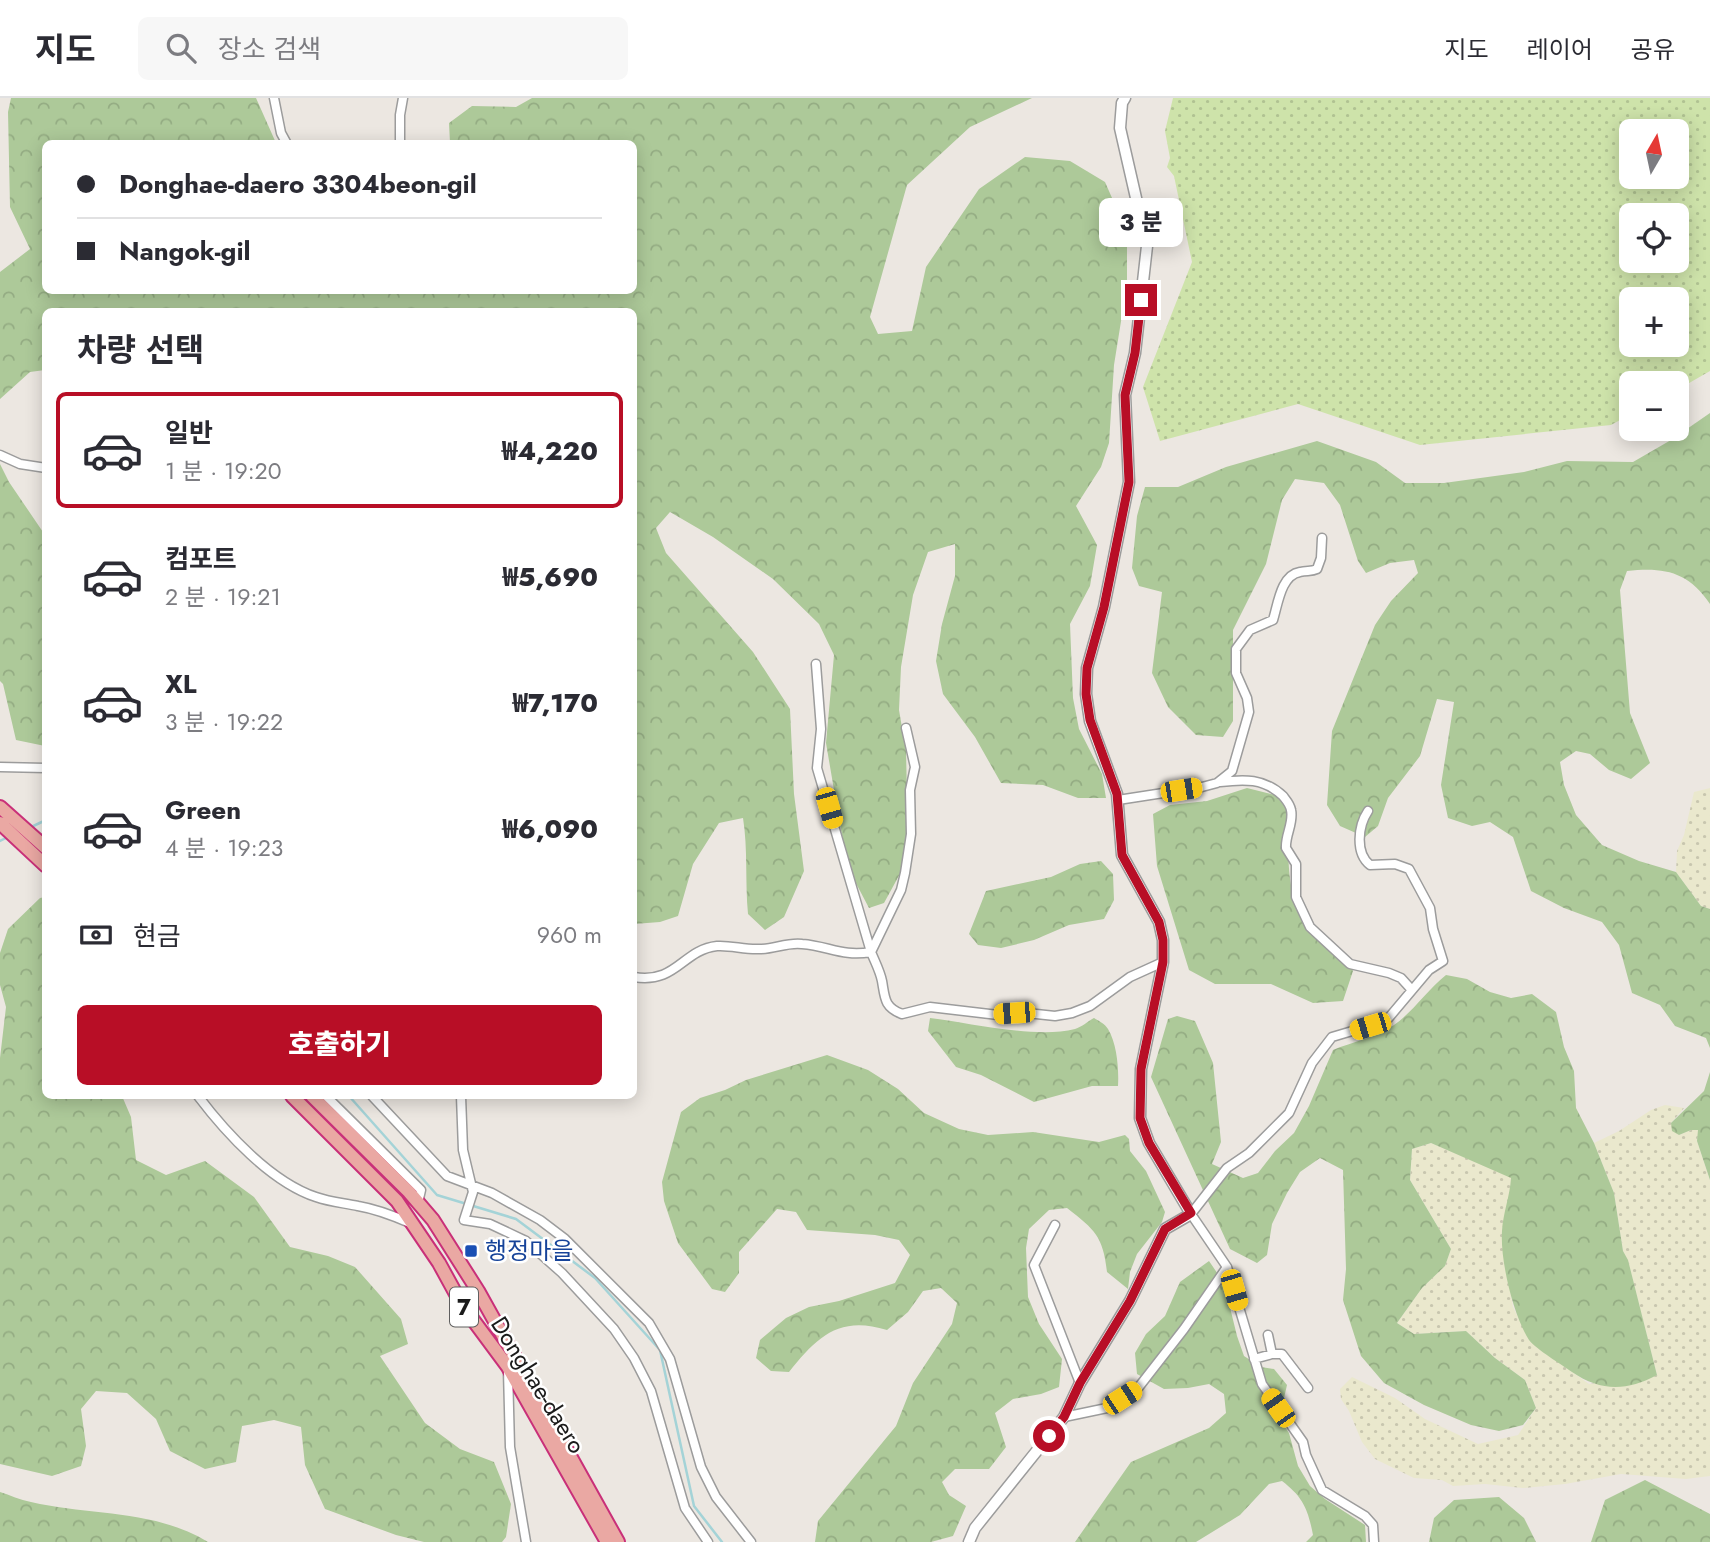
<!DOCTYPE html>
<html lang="ko">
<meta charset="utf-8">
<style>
body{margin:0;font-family:Jost,"Noto Sans KR",sans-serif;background:#f7f7f7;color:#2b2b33;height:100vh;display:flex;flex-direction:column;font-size:26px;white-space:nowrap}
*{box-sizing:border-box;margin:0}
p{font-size:23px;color:#7c7c81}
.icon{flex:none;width:38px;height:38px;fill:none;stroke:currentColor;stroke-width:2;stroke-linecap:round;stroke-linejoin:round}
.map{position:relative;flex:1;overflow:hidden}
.details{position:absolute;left:42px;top:210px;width:595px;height:791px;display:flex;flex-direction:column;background:#fff;border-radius:10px;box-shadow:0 4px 18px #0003}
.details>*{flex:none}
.top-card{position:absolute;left:42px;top:42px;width:595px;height:154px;border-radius:10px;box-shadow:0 4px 18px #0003;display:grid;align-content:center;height:154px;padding:0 35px;background:#fff}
.needle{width:46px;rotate:9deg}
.tools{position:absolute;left:1619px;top:21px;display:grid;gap:14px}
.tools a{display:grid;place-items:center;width:70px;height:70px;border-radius:10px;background:#fff;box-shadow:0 4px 18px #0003;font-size:35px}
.end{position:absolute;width:32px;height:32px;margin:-16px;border:9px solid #b80e26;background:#fff;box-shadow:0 0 0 4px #fff}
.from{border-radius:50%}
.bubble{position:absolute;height:49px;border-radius:10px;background:#fff;box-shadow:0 4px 18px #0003;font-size:23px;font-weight:800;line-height:49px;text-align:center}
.car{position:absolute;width:21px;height:42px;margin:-21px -10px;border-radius:9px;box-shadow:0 0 5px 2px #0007;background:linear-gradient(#f5c518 24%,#345 0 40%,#f5c518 0 76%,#345 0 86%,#f5c518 0)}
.top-card b{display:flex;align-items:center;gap:24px;height:66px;font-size:26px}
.top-card b+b{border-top:2px solid #e1e1e2}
.top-card i{width:18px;height:18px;background:#2b2b33}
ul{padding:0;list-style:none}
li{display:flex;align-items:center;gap:21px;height:116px;margin:0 14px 10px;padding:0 21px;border:4px solid transparent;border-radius:10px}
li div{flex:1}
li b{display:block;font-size:26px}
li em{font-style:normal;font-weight:800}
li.selected{border-color:#b80e26}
li>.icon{width:63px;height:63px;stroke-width:1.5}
h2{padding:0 35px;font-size:32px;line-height:84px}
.pay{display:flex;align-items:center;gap:18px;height:77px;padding:0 35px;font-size:26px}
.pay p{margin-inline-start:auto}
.cta{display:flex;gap:14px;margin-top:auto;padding:14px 35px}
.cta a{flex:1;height:80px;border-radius:10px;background:#b80e26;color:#fff;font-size:28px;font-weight:800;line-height:80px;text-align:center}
header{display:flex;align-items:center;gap:42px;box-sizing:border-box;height:98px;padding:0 35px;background:#fff;border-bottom:2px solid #e1e1e2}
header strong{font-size:33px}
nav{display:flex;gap:38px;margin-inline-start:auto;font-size:24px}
.search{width:490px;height:63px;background:#f7f7f7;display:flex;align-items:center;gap:18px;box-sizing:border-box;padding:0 24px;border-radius:10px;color:#7c7c81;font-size:26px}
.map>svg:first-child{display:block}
.farmland{fill:url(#farmland-dots)}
.grass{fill:url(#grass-dots);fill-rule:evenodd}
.forest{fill:url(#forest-crowns)}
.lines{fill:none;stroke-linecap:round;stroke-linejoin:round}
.stream{stroke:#a4d3d7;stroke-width:2.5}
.minor-casing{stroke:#9c9c9c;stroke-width:11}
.tertiary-casing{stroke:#9c9c9c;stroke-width:13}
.trunk-casing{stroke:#c93079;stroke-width:16}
.minor{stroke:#fff;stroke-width:8}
.tertiary{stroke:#fff;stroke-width:10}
.trunk{stroke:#eaa8a3;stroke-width:12}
.route{stroke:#b80e26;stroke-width:9}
.transit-dot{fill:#1a4fb4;stroke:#fff;stroke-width:2.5}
.labels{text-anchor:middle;stroke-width:5;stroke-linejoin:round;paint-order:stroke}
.shield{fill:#fff;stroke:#5f5f5f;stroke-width:2}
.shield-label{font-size:23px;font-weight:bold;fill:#1b1b1b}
.transit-label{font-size:24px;fill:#164399;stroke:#fff;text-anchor:start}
.street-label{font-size:24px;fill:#1b1b1b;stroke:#fff}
</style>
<header>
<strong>지도</strong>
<div class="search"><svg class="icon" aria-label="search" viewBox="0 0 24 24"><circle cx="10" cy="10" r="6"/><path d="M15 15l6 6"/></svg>장소 검색</div>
<nav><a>지도</a><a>레이어</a><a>공유</a></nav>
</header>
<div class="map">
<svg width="1710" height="1444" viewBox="0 0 1710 1444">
<defs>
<pattern id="farmland-dots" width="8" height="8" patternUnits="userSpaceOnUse" patternTransform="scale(1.75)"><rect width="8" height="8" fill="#eae8cd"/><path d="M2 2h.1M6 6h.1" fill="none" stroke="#c8c6af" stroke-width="1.8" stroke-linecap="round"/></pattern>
<pattern id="grass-dots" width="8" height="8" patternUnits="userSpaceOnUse" patternTransform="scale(1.75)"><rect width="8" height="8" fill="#cee3aa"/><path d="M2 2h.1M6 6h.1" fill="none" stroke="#b0c292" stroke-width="1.8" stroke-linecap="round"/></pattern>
<pattern id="forest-crowns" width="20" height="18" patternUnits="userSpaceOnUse" patternTransform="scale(1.75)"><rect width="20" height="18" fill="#adc999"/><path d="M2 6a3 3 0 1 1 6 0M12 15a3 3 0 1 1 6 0" fill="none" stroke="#94ac83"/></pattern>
</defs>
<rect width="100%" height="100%" fill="#ece7e1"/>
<path class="farmland" d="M1710 690V811L1701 808 1676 774 1677 753 1684 737 1694 694Z
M1665 1007 1684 1010 1671 1025 1679 1037 1691 1032H1699L1697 1043 1710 1082V1378L1686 1381 1621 1376 1565 1386 1523 1390 1485 1386 1453 1388 1442 1382 1414 1380 1375 1361 1362 1344 1349 1313 1341 1301 1340 1291 1352 1279 1395 1300 1425 1321 1478 1346 1518 1337 1536 1310 1525 1282 1495 1260 1466 1233 1414 1236 1397 1225 1422 1190 1445 1168 1451 1151 1410 1082 1412 1051 1431 1045 1512 1079 1510 1099 1502 1133 1507 1174 1513 1209 1530 1243 1589 1286 1657 1277 1628 1163 1623 1153 1614 1095 1594 1045 1619 1033 1651 1012Z"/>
<path class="grass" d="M1173 0H1710V273L1677 292 1676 285H1631V316L1611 327 1420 347 1298 306 1160 343 1143 289 1192 164 1174 78 1167 69 1170 60 1165 33ZM1631 33H1676V79H1631ZM1631 117H1676V163H1631ZM1631 201H1676V247H1631Z"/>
<path class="forest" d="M11 0H256L276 45 46 46V192H634V46L450 45 449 25 472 8 516 9 532 0H1032L970 29 907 87 870 219 878 236 912 233 926 169 979 91 1025 59 1070 63 1105 84 1127 134V186L1114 267 1109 345 1101 369 1076 408 1097 447 1090 488 1070 526 1073 600 1079 631 1102 676 1106 700H1078L1043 687 1001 685 975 639 943 596 936 563 942 526 955 478V446L928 454 913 497 901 569 899 612 906 653 908 741 901 774 884 805 869 810 849 772 840 727 826 645 834 557 819 526 773 481 713 439 670 414 656 430 666 455 753 554 790 611 794 696 804 773 784 819 765 832 748 816C745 784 748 751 743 720L719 725 693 766 678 818 660 824 634 826V214H46L45 272 30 274 0 301V174L30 151 10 109 8 14Z
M1710 315V506C1688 473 1663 469 1627 473L1620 492 1630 615 1650 665 1631 681 1609 672 1590 656 1576 653 1560 664 1564 687 1576 717 1602 747 1639 763 1676 774 1701 808 1710 811V950L1706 940 1675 928 1660 907 1632 895 1619 847 1602 824 1564 810 1531 793 1513 739 1490 724 1472 728 1448 720 1441 687 1454 604 1437 601 1420 658 1388 700 1378 728 1365 739 1340 728 1327 707 1332 633 1375 527 1391 503 1418 475 1414 462 1390 465 1366 475 1358 463 1340 407 1324 385 1295 381 1282 402 1266 466 1233 532V623L1223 639 1196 637 1168 609 1152 575 1162 494 1139 488 1132 470 1137 418 1145 389H1178L1226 369 1317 343 1376 364 1405 385H1444L1524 374 1567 363 1633 364 1671 342Z
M0 366 9 384 45 437V648L16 642 3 586 0 583Z
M1247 690 1287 700C1292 750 1278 799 1318 840 1330 852 1344 858 1353 873L1343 903 1313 905 1271 886H1215L1189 872 1157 768 1153 716 1170 707 1207 703Z
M1101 763 1113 776 1114 802 1104 821 1069 827 1034 842 1001 850 978 847 969 836 986 793 1051 779 1080 766Z
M45 799 46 998H122L131 1019 136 1062 166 1077 205 1063 254 1099 290 1149 328 1158 355 1169 401 1221 408 1246 380 1258 425 1325 460 1351 494 1364 511 1406 506 1439 502 1444H424L396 1437 325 1411 305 1367 301 1329 274 1322 242 1328 236 1364 205 1371 170 1353 156 1321 127 1295 96 1293 81 1311 86 1348 81 1368 52 1378 0 1366V960L6 909 0 887V855L8 831 40 800Z
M1446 877 1467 881 1490 894 1511 900 1532 896 1556 914 1564 949 1574 973 1576 1010 1594 1045 1614 1095 1623 1153 1628 1162 1657 1277C1627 1293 1601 1294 1572 1274 1561 1266 1537 1252 1529 1242 1513 1217 1500 1162 1502 1133 1503 1115 1510 1098 1511 1080L1431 1045 1412 1051 1410 1082 1451 1151 1445 1168 1422 1190 1397 1225 1414 1236 1466 1233 1495 1260 1525 1282 1536 1310 1523 1327 1499 1333 1471 1327 1424 1307 1384 1285 1361 1258 1343 1202 1346 1171 1343 1072 1320 1060 1300 1074 1287 1095 1272 1126 1267 1157 1257 1165 1230 1151 1151 979 1168 921 1177 918 1195 923 1213 965 1221 1044 1212 1066 1243 1080 1258 1075 1275 1053 1294 1035 1309 1008 1333 952C1352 944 1377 939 1394 927 1414 913 1427 892 1446 877Z
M930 920C971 925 1036 941 1075 931 1082 929 1088 923 1094 920 1099 923 1105 926 1108 931 1117 946 1119 971 1118 988H1092L1034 1004 981 977 956 969 928 933Z
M827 957 868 972 898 991 924 1015 959 1031 988 1037 1033 1034 1099 1044 1125 1037 1129 1041 1130 1053 1146 1073 1165 1114 1162 1124 1137 1156 1130 1174 1128 1191 1107 1174C1103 1138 1095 1132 1067 1110L1049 1112 1029 1131 1026 1150 1028 1199 1039 1226 1062 1261 1059 1289 1041 1296 1013 1301 995 1315 1006 1349 989 1371H955L942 1384 949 1397 966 1408 953 1438 931 1444H815L818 1423 896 1328 913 1285 952 1226 957 1205 941 1190 923 1193 908 1214 887 1232C839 1217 817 1239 789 1274L771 1273 756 1260 760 1242 786 1220 809 1209 839 1203 895 1185 910 1157 899 1142 875 1137 807 1132 796 1114 777 1111 739 1154V1175L725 1194 712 1191 678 1145 664 1103 662 1084 681 1014 700 1000 725 992 746 982Z
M1710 974V1082L1697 1043 1698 1032H1691L1679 1037 1672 1033 1671 1025 1704 993Z
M1209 1163 1224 1185 1237 1238 1244 1258 1261 1269 1274 1271 1287 1287 1284 1300 1276 1315 1289 1335 1298 1368 1310 1388 1325 1401 1365 1427 1366 1444H1306L1313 1437C1308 1411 1303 1399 1282 1383L1269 1386 1240 1417 1196 1444H1075L1131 1364 1209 1330 1226 1315 1224 1296 1209 1286 1188 1290 1164 1291 1137 1276 1135 1255 1146 1236 1165 1218 1180 1184Z
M1645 1382 1710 1416V1444H1591L1605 1402Z
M0 1394C10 1397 20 1402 31 1404 91 1418 154 1411 208 1444H0Z
M1499 1399 1524 1420 1536 1444H1429L1434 1420 1454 1402Z"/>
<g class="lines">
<path class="stream" d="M29 730 46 722
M0 743 10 738
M349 998 437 1097 516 1121 595 1180 660 1252 694 1408 722 1444"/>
<defs>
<path id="minor" d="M274 0 281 35 287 46
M400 46V17L403 0
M0 357 20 366 46 370
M816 566 821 631 817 670 871 854C875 864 880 873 882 883 885 900 884 909 902 916L930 909 998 917 1027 915 1055 918 1072 915 1090 908 1130 879 1163 864
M0 669 46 670
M1220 684C1244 681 1264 680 1283 698 1286 702 1290 706 1291 712 1294 725 1285 737 1286 750L1296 766V799L1310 829 1350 866 1389 875 1401 880 1411 891
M1118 702 1202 689 1217 685 1232 673 1249 614 1247 600 1236 575V551L1250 532 1273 522C1278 506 1281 477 1300 474 1307 472 1311 474 1317 471L1321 460 1322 440
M1368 713C1358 728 1355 755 1370 767L1395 766 1409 771 1430 810 1433 831 1443 863 1429 872 1386 923 1332 939 1312 965 1289 1015 1249 1055 1227 1070 1191 1116 1227 1169 1262 1286 1303 1344 1306 1357 1322 1392 1365 1418 1373 1427 1374 1444
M871 854 901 792 905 775 911 736 910 692 915 669 906 630
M634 879C677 886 682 852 717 848 731 847 745 852 760 851 774 851 788 844 802 846 829 848 842 859 871 854
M198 998C226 1035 271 1084 316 1099 330 1104 344 1105 358 1108 376 1111 394 1118 410 1125
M326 998 421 1092 418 1105
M372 998 447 1078 492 1095 540 1122 565 1141 649 1225 670 1261 701 1369 716 1399 751 1444
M461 998 463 1052 473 1094 464 1122 490 1126 526 1143 562 1175 614 1231 634 1260 651 1293 685 1410 708 1444
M1055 1127 1034 1167 1080 1285
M1268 1237 1272 1256
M1254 1261 1272 1256H1282L1308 1290
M508 1273 510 1349 526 1444
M1064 1319 1107 1310 1138 1290 1184 1231 1227 1169"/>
<path id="tertiary" d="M969 1444 975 1430 1064 1319 1080 1285 1130 1203 1165 1131 1191 1116 1149 1045 1140 1020 1141 971 1163 864V842L1159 824 1122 757 1117 696 1090 623 1086 596 1087 570 1104 509 1129 384 1125 297 1135 255 1147 148 1120 30 1122 5 1125 0"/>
<path id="trunk" d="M0 709 46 750
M0 725 46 768
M292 998 397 1103 439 1165 462 1207 508 1269 607 1444
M312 998 409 1094 433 1122 478 1193 618 1444"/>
</defs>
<use href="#minor" class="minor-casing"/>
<use href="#tertiary" class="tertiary-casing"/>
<use href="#trunk" class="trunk-casing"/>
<use href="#minor" class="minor"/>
<use href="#tertiary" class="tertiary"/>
<use href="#trunk" class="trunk"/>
</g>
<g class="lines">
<path class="route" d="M1049 1338 1064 1319 1080 1285 1130 1203 1165 1131 1191 1115 1149 1045 1140 1020 1141 971 1163 864V842L1159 824 1122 757 1117 696 1090 622 1086 596 1087 570 1104 509 1129 384 1125 297 1135 255 1141 202"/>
</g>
<rect class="transit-dot" x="464" y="1146" width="14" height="14" rx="3.5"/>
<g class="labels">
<rect class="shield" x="450" y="1189.5" width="28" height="39" rx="5"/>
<g class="shield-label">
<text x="464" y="1217">7</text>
</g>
<g class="transit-label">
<text x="485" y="1161">행정마을</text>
</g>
<g class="street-label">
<text transform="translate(538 1287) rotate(58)" y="8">Donghae-daero</text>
</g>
</g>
</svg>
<div class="tools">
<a><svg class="needle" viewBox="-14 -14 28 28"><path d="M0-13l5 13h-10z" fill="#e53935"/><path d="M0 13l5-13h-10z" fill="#7c7c81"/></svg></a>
<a><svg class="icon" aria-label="locate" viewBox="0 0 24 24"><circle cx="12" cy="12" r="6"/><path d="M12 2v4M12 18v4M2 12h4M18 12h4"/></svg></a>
<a>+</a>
<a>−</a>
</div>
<i class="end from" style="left:1049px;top:1338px"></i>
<i class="end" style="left:1141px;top:202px"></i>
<div class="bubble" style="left:1099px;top:100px;width:84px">3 분</div>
<i class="car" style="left:1181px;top:692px;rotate:81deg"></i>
<i class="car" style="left:829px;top:710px;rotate:164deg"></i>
<i class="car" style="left:1014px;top:915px;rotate:266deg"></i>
<i class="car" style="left:1370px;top:928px;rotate:253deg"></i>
<i class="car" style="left:1234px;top:1192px;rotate:164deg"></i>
<i class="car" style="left:1122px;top:1300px;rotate:57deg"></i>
<i class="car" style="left:1278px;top:1310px;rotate:325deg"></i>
<div class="top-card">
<b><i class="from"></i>Donghae-daero 3304beon-gil</b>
<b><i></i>Nangok-gil</b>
</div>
<section class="details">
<h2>차량 선택</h2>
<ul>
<li class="selected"><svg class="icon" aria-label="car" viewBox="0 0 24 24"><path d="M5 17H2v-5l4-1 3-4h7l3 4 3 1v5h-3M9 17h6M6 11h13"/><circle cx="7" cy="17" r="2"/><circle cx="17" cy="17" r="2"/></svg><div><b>일반</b><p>1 분 · 19:20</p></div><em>₩4,220</em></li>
<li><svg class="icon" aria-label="car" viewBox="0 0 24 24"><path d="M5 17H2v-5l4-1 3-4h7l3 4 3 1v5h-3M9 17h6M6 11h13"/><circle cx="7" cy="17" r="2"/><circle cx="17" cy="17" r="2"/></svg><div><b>컴포트</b><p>2 분 · 19:21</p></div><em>₩5,690</em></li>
<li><svg class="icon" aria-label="car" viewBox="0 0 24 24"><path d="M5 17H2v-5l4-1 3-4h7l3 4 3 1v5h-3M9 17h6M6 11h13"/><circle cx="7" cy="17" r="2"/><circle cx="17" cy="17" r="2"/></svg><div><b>XL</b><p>3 분 · 19:22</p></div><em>₩7,170</em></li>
<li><svg class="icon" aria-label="car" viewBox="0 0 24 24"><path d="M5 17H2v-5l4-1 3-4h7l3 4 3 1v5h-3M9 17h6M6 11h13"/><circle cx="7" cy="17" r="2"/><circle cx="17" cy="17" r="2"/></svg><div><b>Green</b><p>4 분 · 19:23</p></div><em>₩6,090</em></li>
</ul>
<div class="pay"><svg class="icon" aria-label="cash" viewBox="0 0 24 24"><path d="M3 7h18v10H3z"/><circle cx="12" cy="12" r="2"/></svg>현금<p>960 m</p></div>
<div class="cta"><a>호출하기</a></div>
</section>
</div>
